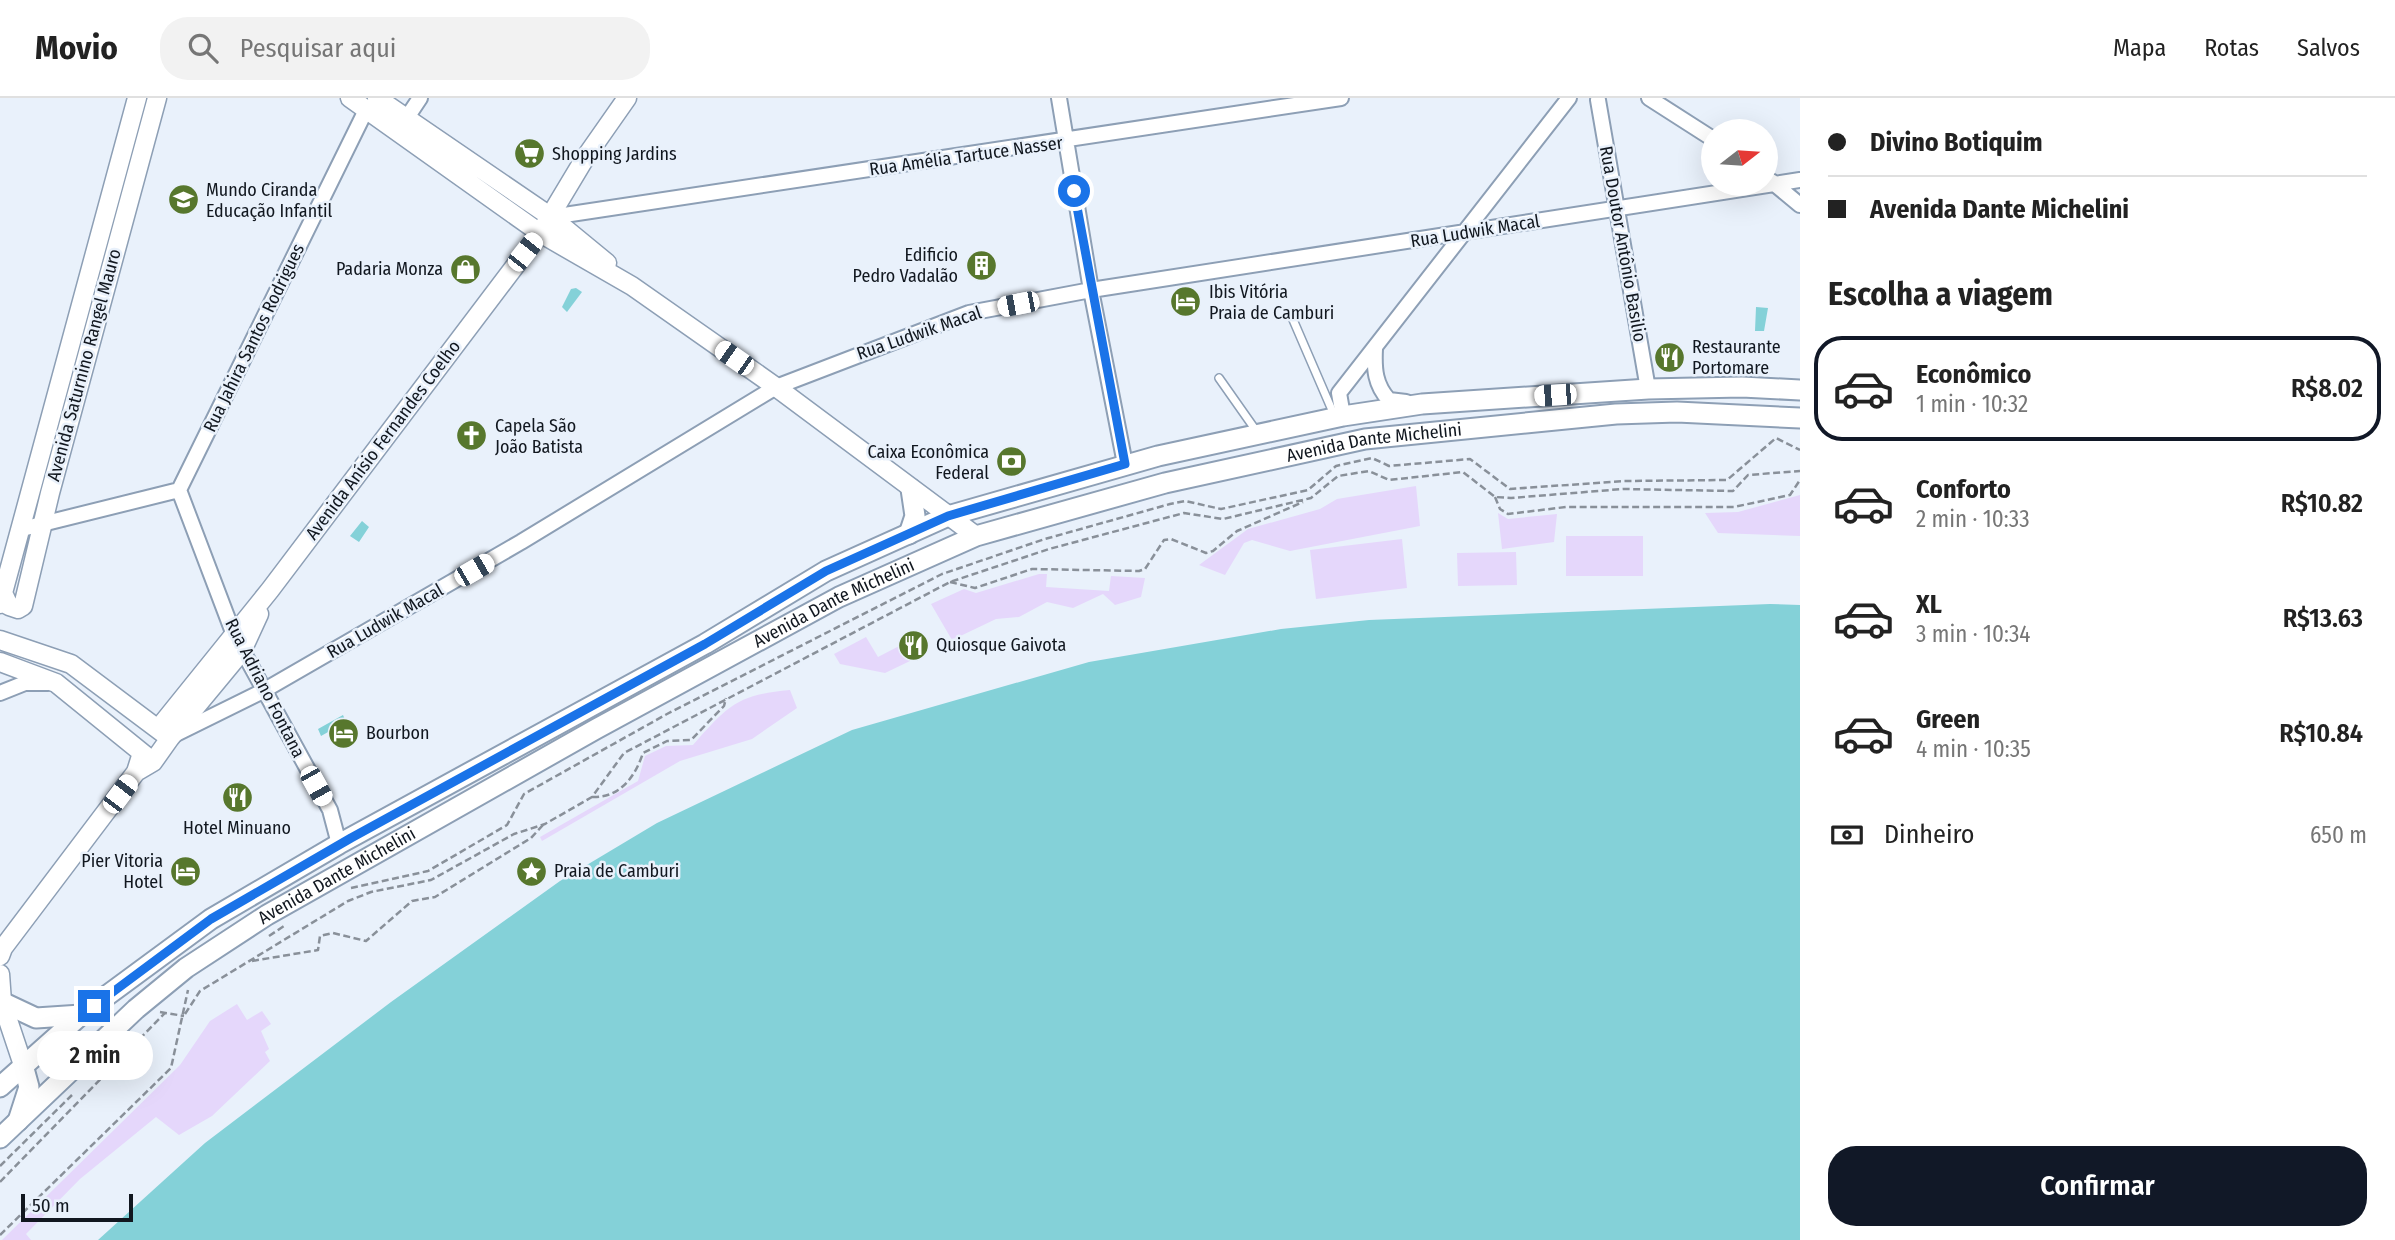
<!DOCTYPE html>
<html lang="pt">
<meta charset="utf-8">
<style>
body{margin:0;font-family:"Fira Sans Condensed",sans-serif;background:#f2f2f2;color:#222;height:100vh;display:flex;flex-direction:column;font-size:26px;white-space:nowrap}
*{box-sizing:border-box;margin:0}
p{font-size:23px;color:#767676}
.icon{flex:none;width:38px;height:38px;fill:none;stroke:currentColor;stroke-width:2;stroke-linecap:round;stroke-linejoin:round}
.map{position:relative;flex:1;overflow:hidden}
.drawer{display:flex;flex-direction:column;background:#fff;width:595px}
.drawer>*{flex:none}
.guide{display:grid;align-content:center;height:154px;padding:0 28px;background:#fff}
.needle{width:46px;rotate:73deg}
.buttons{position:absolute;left:1701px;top:21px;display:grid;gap:14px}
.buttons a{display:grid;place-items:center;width:77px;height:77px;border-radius:50%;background:#fff;box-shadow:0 7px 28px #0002;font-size:35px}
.scale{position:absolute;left:21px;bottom:18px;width:112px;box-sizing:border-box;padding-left:7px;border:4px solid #11171f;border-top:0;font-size:19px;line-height:24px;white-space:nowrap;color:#11171f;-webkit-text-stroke:5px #e9f1fb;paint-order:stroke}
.end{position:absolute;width:32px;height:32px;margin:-16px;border:9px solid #1a73e8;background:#fff;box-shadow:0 0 0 4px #fff}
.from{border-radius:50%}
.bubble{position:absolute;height:49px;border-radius:24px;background:#fff;box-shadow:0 7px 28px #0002;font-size:23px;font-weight:600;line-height:49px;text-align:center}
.car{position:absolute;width:21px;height:42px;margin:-21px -10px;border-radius:9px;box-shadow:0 0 5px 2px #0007;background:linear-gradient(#fff 24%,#345 0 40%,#fff 0 76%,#345 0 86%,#fff 0)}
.guide b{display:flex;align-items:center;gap:24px;height:66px;font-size:26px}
.guide b+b{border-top:2px solid #e0e0e0}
.guide i{width:18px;height:18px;background:#222}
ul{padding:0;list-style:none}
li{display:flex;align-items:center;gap:21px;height:105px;margin:0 14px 10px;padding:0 14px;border:4px solid transparent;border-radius:28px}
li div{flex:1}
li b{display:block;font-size:26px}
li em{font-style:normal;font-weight:600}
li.on{border-color:#111827}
li>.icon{width:63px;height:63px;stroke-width:1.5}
h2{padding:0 28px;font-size:32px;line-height:84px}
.pay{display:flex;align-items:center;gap:18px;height:77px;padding:0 28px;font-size:26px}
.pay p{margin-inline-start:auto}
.button{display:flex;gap:14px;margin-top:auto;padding:14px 28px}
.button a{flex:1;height:80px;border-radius:28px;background:#111827;color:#fff;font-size:28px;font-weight:600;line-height:80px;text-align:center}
header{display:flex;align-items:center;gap:42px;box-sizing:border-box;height:98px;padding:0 35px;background:#fff;border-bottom:2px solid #e0e0e0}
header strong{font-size:33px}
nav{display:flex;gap:38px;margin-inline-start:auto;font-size:24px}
.search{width:490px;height:63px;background:#f2f2f2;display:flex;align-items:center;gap:18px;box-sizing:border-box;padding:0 24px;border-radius:28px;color:#767676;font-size:26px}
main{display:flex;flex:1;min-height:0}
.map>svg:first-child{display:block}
.green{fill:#e5d7fb}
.water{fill:#84d1d8}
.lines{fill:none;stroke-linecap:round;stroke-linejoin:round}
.service-casing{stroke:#8d9fb5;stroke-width:10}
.minor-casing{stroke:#8d9fb5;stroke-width:18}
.tertiary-casing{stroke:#8d9fb5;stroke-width:21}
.secondary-casing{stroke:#8d9fb5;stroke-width:23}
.path{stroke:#899099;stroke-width:2.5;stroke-dasharray:7 3.5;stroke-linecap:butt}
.service{stroke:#fff;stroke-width:7}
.minor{stroke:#fff;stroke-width:14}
.tertiary{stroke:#fff;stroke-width:18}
.secondary{stroke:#fff;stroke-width:19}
.route{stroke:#1a73e8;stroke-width:9}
.labels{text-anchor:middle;stroke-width:5;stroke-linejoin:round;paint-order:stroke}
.poi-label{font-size:18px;fill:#11171f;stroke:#e9f1fb;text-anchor:start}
.street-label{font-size:18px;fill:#11171f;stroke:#e9f1fb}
</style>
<header>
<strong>Movio</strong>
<div class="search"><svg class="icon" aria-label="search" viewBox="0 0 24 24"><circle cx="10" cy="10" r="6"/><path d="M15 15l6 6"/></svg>Pesquisar aqui</div>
<nav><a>Mapa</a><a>Rotas</a><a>Salvos</a></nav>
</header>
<main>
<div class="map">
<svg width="1800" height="1142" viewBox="0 0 1800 1142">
<rect width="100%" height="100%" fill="#e9f1fb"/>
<path class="green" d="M1416 388 1420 428 1290 453 1252 442 1244 445 1225 477 1199 467 1248 431 1320 411 1337 401Z
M1800 397V438L1718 435 1705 415 1738 414Z
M1498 415 1508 421 1557 416 1554 444 1502 451Z
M1566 438H1643V478H1566Z
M1402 441 1407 490 1316 501 1310 452Z
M1516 454 1517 487 1458 488 1457 455Z
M1039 476H1047L1046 489 1109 493 1111 478 1145 480 1141 499 1115 507 1103 496 1073 510 1047 504 1019 519 996 521 952 542 931 506 964 491 976 495Z
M866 539 878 559 903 546 910 563 885 575 840 566 834 556Z
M790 592 797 610 752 641 680 663 542 743 540 739 638 683 645 658 666 648 693 647C728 608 736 597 790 592Z
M237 906 247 922 262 913 271 926 261 933 269 951 265 954 270 963 212 1018 179 1037 156 1019 80 1081 26 1136 31 1142H2L180 967 210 923Z"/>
<path class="water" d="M576 190 582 194 567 214 562 209 571 191Z
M1756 209 1768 210 1764 233H1755Z
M362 423 369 429 359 444 350 438Z
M1770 506 1800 507V1142H98L205 1045 391 904 560 783 657 725 852 632 1089 564 1281 531 1369 522Z
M343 617 346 624 321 638 318 631Z"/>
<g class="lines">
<defs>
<path id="service" d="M1291 217 1335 319
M1219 280 1257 334"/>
<path id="minor" d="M1059 0 1091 192 1125 366
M1649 0 1713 41
M1598 2 1648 291
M406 21 420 0
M1771 83 1800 107
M551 119 1341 0
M1375 251C1374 271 1375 287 1389 302L1406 304
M1343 318 1339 295 1569 0
M179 392 366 12
M179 392 234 537 330 712 339 746
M22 431 179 392
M0 595 25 585H48
M174 637 263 593 521 444 776 289 969 215 1091 192 1800 82"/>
<path id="tertiary" d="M350 0 540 135 632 188 776 289 976 438
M377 0 551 119 607 165
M4 497 9 508 18 511 23 508 50 395 157 0
M0 506 137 0
M0 542 71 566 167 638
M0 564 56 585 151 662
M158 631 270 492 540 135 585 60 627 0
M136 674 153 664 170 640 242 553 259 516
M0 858 3 850 136 674 142 655
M0 876 2 904 23 967"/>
<g id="secondary">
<path d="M909 436 915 418 911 391"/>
<path d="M2 904 36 920 81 917"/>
<path d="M0 989 82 916 211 821 339 746 705 546 826 473 948 418 1158 358 1343 318 1422 306 1648 291 1742 289 1800 292"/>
<path d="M18 1023 29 989 23 967"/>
<path id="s1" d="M0 1040 136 911 186 870 267 817 596 631 839 499 976 438 1165 385 1365 341 1616 316 1677 314 1800 320"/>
</g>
</defs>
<use href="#service" class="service-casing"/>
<use href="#minor" class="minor-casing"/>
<use href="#tertiary" class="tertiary-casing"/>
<use href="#secondary" class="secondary-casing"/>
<path class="path" d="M1495 399 1500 411 1508 416 1566 409H1734L1790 397 1800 382
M950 484 975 490 1032 471 1139 473 1145 471 1164 442 1171 441 1206 455 1213 453 1237 433 1303 404
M592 699C620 700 635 679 643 655L667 643 691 642 724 608 726 600
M351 790 428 773 507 727 524 696 667 616 942 476 1045 441 1170 406 1185 403 1221 411 1308 392 1336 368 1372 360 1389 368 1470 361 1510 391 1624 383 1727 382 1776 340 1800 352
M269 838 284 828
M252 863 318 852 320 838 333 835 366 843 412 803 435 799 531 740 543 727
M160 914 184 918
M185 916 200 893 348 803 371 794 431 782 514 736 545 726 592 699 624 655 950 484 1049 451 1184 415 1223 421 1311 400 1338 378 1369 373 1389 382 1463 374 1495 399 1511 400 1623 391 1733 393 1748 377 1800 373
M0 1068 72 997
M0 1084 165 915
M0 1137 171 970 188 892"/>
<use href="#service" class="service"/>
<use href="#minor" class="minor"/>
<use href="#tertiary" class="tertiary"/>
<use href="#secondary" class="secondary"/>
</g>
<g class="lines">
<path class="route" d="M94 908 211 821 351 740 705 546 826 473 948 418 1125 366 1074 93"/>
</g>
<defs>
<symbol id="supermarket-disc" viewBox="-11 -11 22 22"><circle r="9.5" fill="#57772d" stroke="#e9f1fb"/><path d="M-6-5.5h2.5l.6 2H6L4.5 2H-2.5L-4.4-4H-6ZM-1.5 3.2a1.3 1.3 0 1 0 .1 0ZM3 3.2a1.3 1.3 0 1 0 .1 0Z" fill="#fff"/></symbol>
<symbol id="school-disc" viewBox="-11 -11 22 22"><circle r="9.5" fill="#57772d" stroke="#e9f1fb"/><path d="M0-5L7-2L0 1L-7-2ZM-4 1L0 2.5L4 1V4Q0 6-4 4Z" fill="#fff"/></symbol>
<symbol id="building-disc" viewBox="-11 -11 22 22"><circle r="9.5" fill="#57772d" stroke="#e9f1fb"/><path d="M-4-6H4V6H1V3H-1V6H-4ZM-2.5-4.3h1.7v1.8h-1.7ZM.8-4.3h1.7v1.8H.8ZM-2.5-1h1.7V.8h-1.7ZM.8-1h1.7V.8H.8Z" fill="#fff"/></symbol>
<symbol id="shop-disc" viewBox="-11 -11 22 22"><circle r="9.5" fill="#57772d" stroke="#e9f1fb"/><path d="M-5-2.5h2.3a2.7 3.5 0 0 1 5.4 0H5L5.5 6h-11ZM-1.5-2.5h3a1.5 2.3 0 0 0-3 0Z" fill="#fff"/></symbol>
<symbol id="hotel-disc" viewBox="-11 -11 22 22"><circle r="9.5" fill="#57772d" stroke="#e9f1fb"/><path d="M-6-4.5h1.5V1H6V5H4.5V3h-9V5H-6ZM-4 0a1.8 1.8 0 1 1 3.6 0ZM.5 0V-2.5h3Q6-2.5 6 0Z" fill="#fff"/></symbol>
<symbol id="restaurant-disc" viewBox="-11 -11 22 22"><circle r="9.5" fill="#57772d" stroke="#e9f1fb"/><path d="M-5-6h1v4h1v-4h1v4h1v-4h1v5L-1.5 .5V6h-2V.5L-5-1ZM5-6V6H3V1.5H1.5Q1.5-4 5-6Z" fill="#fff"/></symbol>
<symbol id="church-disc" viewBox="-11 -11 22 22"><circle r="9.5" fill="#57772d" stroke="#e9f1fb"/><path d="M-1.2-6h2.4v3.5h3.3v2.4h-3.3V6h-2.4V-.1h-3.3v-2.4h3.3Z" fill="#fff"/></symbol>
<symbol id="bank-disc" viewBox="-11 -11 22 22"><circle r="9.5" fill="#57772d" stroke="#e9f1fb"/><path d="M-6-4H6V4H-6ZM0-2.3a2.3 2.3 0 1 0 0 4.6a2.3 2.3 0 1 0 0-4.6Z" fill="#fff"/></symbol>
<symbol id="sight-disc" viewBox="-11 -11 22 22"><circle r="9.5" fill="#57772d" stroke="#e9f1fb"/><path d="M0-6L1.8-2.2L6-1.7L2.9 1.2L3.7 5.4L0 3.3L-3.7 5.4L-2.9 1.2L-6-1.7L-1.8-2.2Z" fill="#fff"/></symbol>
</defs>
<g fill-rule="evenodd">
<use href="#supermarket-disc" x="512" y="38" width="35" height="35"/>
<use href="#school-disc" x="166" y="84" width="35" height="35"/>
<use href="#building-disc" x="964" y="150" width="35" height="35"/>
<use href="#shop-disc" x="448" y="154" width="35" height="35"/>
<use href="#hotel-disc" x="1168" y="186" width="35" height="35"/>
<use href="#restaurant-disc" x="1652" y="242" width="35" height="35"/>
<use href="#church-disc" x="454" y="320" width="35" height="35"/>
<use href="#bank-disc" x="994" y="346" width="35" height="35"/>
<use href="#restaurant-disc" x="896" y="530" width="35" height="35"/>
<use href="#hotel-disc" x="326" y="618" width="35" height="35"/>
<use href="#restaurant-disc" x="220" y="682" width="35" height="35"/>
<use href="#hotel-disc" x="168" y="756" width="35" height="35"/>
<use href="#sight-disc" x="514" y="756" width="35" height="35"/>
</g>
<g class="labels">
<g class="poi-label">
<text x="552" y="62">Shopping Jardins</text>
<text x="206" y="98">Mundo Ciranda<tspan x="206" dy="21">Educação Infantil</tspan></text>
<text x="958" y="163" text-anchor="end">Edificio<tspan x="958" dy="21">Pedro Vadalão</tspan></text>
<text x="443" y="177" text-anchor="end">Padaria Monza</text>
<text x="1209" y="200">Ibis Vitória<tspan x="1209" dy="21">Praia de Camburi</tspan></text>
<text x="1692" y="255">Restaurante<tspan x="1692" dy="21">Portomare</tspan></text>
<text x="495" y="334">Capela São<tspan x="495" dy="21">João Batista</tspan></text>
<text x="989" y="360" text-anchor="end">Caixa Econômica<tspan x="989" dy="21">Federal</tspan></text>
<text x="936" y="553">Quiosque Gaivota</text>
<text x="366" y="641">Bourbon</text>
<text x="237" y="736" text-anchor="middle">Hotel Minuano</text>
<text x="163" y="769" text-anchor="end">Pier Vitoria<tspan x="163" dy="21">Hotel</tspan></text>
<text x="554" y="779">Praia de Camburi</text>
</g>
<g class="street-label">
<text transform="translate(966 58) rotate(-8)" y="6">Rua Amélia Tartuce Nasser</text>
<text transform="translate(1475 133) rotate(-9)" y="6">Rua Ludwik Macal</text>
<text transform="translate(1623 146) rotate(80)" y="6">Rua Doutor Antônio Basilio</text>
<text transform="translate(919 235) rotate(-19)" y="6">Rua Ludwik Macal</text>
<text transform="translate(254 240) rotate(-64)" y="6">Rua Jahira Santos Rodrigues</text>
<text transform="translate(84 267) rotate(-75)" y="6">Avenida Saturnino Rangel Mauro</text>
<text transform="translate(383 342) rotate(-53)" y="6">Avenida Anísio Fernandes Coelho</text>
<text dy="6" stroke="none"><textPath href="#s1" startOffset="1563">Avenida Dante Michelini</textPath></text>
<text dy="6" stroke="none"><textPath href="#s1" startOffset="996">Avenida Dante Michelini</textPath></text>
<text transform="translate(385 523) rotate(-30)" y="6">Rua Ludwik Macal</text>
<text transform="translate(265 590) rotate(63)" y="6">Rua Adriano Fontana</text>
<text dy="6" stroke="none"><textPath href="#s1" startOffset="429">Avenida Dante Michelini</textPath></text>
</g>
</g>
</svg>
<div class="buttons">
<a><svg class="needle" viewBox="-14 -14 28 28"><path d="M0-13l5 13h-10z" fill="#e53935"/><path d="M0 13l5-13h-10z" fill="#767676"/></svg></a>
</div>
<div class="scale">50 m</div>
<i class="end from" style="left:1074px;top:93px"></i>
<i class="end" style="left:94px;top:908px"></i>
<div class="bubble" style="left:37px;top:933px;width:116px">2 min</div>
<i class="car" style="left:525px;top:154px;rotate:38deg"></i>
<i class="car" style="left:1018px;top:206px;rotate:259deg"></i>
<i class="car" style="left:734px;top:260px;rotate:305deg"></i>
<i class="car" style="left:1555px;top:297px;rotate:266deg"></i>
<i class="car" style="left:474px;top:472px;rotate:60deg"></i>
<i class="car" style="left:316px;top:688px;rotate:151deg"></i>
<i class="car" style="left:120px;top:696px;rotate:37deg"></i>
</div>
<section class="drawer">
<div class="guide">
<b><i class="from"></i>Divino Botiquim</b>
<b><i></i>Avenida Dante Michelini</b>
</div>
<h2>Escolha a viagem</h2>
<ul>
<li class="on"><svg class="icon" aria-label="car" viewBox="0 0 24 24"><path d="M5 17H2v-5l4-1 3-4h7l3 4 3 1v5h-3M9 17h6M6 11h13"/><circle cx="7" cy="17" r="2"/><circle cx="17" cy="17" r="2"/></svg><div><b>Econômico</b><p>1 min · 10:32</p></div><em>R$8.02</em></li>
<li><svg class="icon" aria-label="car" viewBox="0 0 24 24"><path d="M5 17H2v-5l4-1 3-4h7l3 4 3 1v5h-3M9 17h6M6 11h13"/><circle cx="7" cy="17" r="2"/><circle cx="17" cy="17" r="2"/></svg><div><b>Conforto</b><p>2 min · 10:33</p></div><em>R$10.82</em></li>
<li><svg class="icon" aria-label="car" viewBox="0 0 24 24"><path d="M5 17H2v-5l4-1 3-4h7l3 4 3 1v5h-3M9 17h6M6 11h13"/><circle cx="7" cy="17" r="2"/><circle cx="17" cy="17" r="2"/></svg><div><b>XL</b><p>3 min · 10:34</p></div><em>R$13.63</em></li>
<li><svg class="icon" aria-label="car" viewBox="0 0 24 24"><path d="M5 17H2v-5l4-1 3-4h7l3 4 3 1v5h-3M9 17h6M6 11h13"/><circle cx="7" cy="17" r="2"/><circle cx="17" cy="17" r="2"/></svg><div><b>Green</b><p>4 min · 10:35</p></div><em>R$10.84</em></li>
</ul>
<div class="pay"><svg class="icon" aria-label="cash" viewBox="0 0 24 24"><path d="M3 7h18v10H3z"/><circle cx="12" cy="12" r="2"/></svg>Dinheiro<p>650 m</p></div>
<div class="button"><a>Confirmar</a></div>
</section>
</main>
